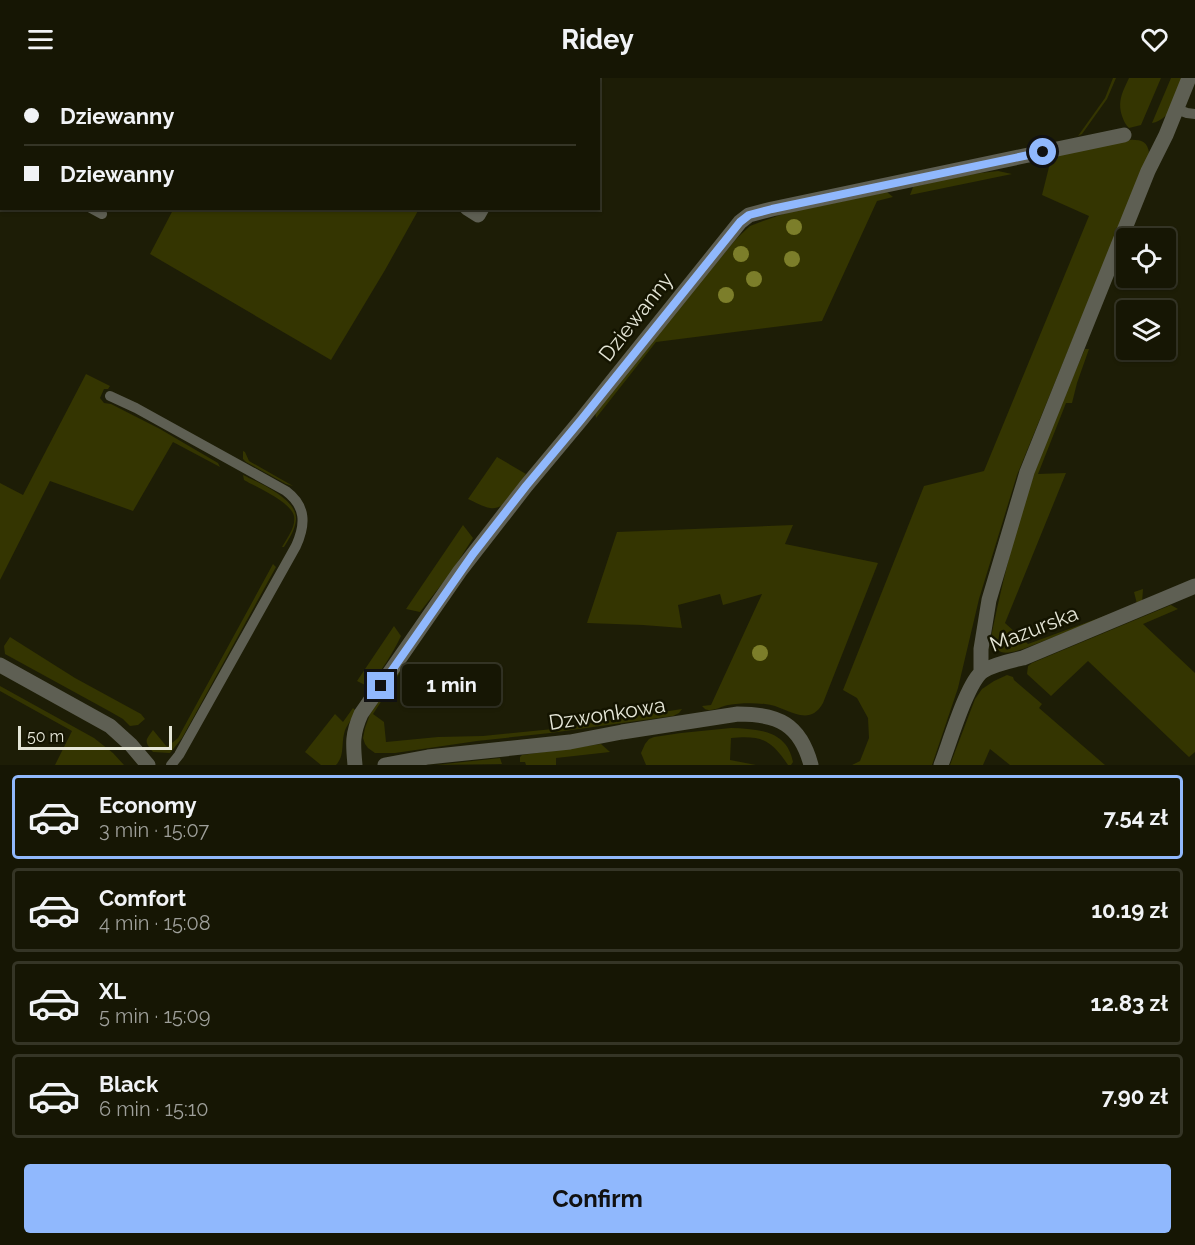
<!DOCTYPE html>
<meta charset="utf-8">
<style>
body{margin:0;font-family:Raleway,sans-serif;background:#1f1f0e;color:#f1f3f6;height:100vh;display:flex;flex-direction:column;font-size:22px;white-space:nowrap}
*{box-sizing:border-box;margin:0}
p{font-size:20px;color:#9e9f9a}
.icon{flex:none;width:33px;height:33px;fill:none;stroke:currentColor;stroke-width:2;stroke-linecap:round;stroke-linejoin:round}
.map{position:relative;height:687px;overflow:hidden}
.panel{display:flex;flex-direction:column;background:#161604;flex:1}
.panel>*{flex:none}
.guide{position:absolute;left:0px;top:0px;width:600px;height:132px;box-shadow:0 2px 4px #0004,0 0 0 2px #353526;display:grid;align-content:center;height:132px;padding:0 24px;background:#161604}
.buttons{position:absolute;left:1116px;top:150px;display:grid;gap:12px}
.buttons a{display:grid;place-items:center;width:60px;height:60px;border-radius:6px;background:#161604;box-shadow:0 2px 4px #0004,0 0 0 2px #353526;font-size:30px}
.scale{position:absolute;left:18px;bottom:15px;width:154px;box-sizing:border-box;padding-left:6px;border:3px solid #e5e6d7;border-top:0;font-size:16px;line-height:21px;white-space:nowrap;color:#e5e6d7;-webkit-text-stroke:4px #141400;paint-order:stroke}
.end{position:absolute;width:27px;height:27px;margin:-14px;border:8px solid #90b8fd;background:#111;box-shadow:0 0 0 3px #111}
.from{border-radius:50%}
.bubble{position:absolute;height:42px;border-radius:6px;background:#161604;box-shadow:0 2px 4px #0004,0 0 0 2px #353526;font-size:20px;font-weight:700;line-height:42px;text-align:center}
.guide b{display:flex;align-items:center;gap:21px;height:57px;font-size:22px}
.guide b+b{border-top:2px solid #353526}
.guide i{width:15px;height:15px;background:#f1f3f6}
ul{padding:10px 0 0;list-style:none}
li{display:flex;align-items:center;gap:18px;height:84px;margin:0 12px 9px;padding:0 12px;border:3px solid #353526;border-radius:6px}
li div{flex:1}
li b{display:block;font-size:22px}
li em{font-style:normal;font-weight:700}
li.current{border-color:#90b8fd}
li>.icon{width:54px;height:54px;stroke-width:1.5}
.action{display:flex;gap:12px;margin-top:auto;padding:12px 24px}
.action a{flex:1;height:69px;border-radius:6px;background:#90b8fd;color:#111;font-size:24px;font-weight:700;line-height:69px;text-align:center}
header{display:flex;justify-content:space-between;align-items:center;height:78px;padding:0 24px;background:#161604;font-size:27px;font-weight:700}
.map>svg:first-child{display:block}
.green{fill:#343501}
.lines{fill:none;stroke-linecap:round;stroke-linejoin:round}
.lane{stroke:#5e5f53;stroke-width:10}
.street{stroke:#5e5f53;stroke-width:15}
.tree{fill:#7c7e2a}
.route{stroke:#90b8fd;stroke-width:8}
.labels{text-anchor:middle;stroke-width:5;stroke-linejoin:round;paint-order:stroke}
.street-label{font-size:21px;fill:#e5e6d7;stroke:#141400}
</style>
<header><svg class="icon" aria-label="menu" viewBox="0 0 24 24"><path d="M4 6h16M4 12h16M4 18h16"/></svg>Ridey<svg class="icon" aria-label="heart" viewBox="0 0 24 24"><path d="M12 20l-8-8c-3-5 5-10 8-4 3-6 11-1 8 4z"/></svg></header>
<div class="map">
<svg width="1195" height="687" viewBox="0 0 1195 687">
<rect width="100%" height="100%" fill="#1d1d06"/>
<path class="green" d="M33 0H215L217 1 35 2Z
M1113 0H1116L1107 21 1082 56 1078 58 1105 20Z
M1129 0H1161L1141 47 1129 50C1125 46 1124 43 1122 38 1117 23 1123 13 1129 0Z
M1171 0H1184C1177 16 1172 42 1152 45Z
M1127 62C1138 61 1148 62 1149 75L1017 397 979 521 958 610 932 687H852L860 683 869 660 868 640 857 620 843 612 924 408 984 393 1089 138 1042 117 1050 85 1058 77Z
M998 93 1012 96 910 117 913 109 964 97Z
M887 114 893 119 877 123 822 243 656 264 596 340 595 334 654 259 737 160 750 148 763 143 786 135Z
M174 130H419V131L385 192 331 282 150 176Z
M1085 271H1089L1077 305 1072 325H1066L1038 396 1066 395 1005 545 1028 566 1137 526 1134 514 1143 511 1142 525 1023 571C1006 576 997 579 991 559 999 520 1008 481 1019 443 1036 384 1060 327 1085 271Z
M86 296 110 308 108 311H104L100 320 104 325 111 326 160 351 218 385 220 389 173 364 133 433 50 403 0 502V405L23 417Z
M243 373 245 374 249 383 293 408 286 406 246 384 243 381Z
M497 379 526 396C519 407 507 433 490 430 483 429 475 424 468 421Z
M243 397C259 405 298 421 296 442 295 452 289 461 284 469H282C287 460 296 449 294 438 291 424 256 409 244 402Z
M463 447 473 460 452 493 420 534 406 531Z
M793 447 785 466 878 485 823 625C808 652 785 627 765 626 753 625 740 625 728 627 722 628 716 632 710 632 705 632 705 631 702 628L711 627 762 516 723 527 720 516 678 527 682 550 643 547 587 545 617 454Z
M273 486 276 489 182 660 170 675 153 674C144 663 145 663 153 652L167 669 178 660Z
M1171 527 1178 531 1143 546 1195 595V674L1189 679 1088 583 1051 618 1027 596 1028 588 1032 585Z
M394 548 401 558C392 577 381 593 369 609L357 603Z
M10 559 75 600 141 636 145 641 138 647 130 648 123 641 109 633 5 576 4 568Z
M398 593H401L373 636 384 644 386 664 438 659 483 658 553 651 682 631 679 635 673 638 550 655 477 663 395 675H375L368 670 365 666 363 660 365 650 370 636Z
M1007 597 1013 599 1014 602 1042 626 1039 630 1105 687H1010L990 671 983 687H950L975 621 982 611 994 603Z
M0 608 94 660 113 675 124 687H55L72 653 0 613Z
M353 630 357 634C353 639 349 644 346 650 340 663 346 677 336 687H321L305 674 335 636 343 644Z
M731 650C757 651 787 652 793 684L791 687H788C771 662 762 657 731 660L730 682 756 687H646L641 675 645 666 649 661 654 659 681 655Z
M601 666 610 674 556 680V687H526L525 684H520V679L522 677Z
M500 680 502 686 436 687Z"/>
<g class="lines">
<path class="lane" d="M1176 31 1187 35 1195 36
M0 82 2 83
M91 130 102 136
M110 318 136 330 286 413C306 428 306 446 296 468L179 677 171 687"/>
<path class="street" d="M233 0 236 2
M401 2 402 0
M467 130 478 137 482 130
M0 587 110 648 131 667 148 687
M981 594V571L989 522 1027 394 1148 93 1166 57 1189 0
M355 687C353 666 352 656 361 636L460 493 526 408 581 342 740 144 749 137 772 131 1124 57
M385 687 428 679 570 664 622 654 738 636C778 636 800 646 811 687
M941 687C949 667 967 604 983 593 995 586 1010 583 1023 580L1195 508"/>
</g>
<g class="tree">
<circle cx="794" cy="149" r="8"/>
<circle cx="741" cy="176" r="8"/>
<circle cx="792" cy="181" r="8"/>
<circle cx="754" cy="201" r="8"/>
<circle cx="726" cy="217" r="8"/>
<circle cx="760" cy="575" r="8"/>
</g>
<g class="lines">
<path class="route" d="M381 608 473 476 526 408 581 342 740 144 749 137 772 131 1043 74"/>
</g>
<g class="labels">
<g class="street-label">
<text transform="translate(636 239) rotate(-52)" y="7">Dziewanny</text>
<text transform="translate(1034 551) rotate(-21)" y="7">Mazurska</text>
<text transform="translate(607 636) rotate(-9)" y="7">Dzwonkowa</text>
</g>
</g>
</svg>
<div class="buttons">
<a><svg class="icon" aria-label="locate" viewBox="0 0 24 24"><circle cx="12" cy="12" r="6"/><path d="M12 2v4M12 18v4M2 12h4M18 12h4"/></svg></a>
<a><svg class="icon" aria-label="layers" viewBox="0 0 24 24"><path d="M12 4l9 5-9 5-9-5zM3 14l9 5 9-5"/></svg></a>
</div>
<div class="scale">50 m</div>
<i class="end from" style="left:1043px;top:74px"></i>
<i class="end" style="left:381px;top:608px"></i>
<div class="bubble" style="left:402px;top:586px;width:99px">1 min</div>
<div class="guide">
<b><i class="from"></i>Dziewanny</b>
<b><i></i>Dziewanny</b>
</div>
</div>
<section class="panel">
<ul>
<li class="current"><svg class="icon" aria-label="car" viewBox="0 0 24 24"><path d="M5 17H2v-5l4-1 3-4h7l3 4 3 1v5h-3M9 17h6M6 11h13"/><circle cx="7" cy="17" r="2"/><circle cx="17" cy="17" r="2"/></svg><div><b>Economy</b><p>3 min · 15:07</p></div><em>7.54 zł</em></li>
<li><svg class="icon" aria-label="car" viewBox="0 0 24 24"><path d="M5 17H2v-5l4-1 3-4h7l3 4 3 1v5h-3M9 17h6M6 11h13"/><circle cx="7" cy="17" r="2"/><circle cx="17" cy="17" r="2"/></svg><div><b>Comfort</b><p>4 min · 15:08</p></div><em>10.19 zł</em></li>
<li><svg class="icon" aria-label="car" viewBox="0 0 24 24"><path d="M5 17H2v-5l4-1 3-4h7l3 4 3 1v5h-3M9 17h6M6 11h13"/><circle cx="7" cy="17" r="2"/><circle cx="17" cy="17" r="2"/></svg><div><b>XL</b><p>5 min · 15:09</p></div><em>12.83 zł</em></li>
<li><svg class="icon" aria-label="car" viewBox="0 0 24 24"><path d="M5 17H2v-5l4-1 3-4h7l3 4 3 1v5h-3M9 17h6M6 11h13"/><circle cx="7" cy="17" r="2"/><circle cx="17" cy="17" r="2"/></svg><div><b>Black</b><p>6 min · 15:10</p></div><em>7.90 zł</em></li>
</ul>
<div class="action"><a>Confirm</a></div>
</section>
